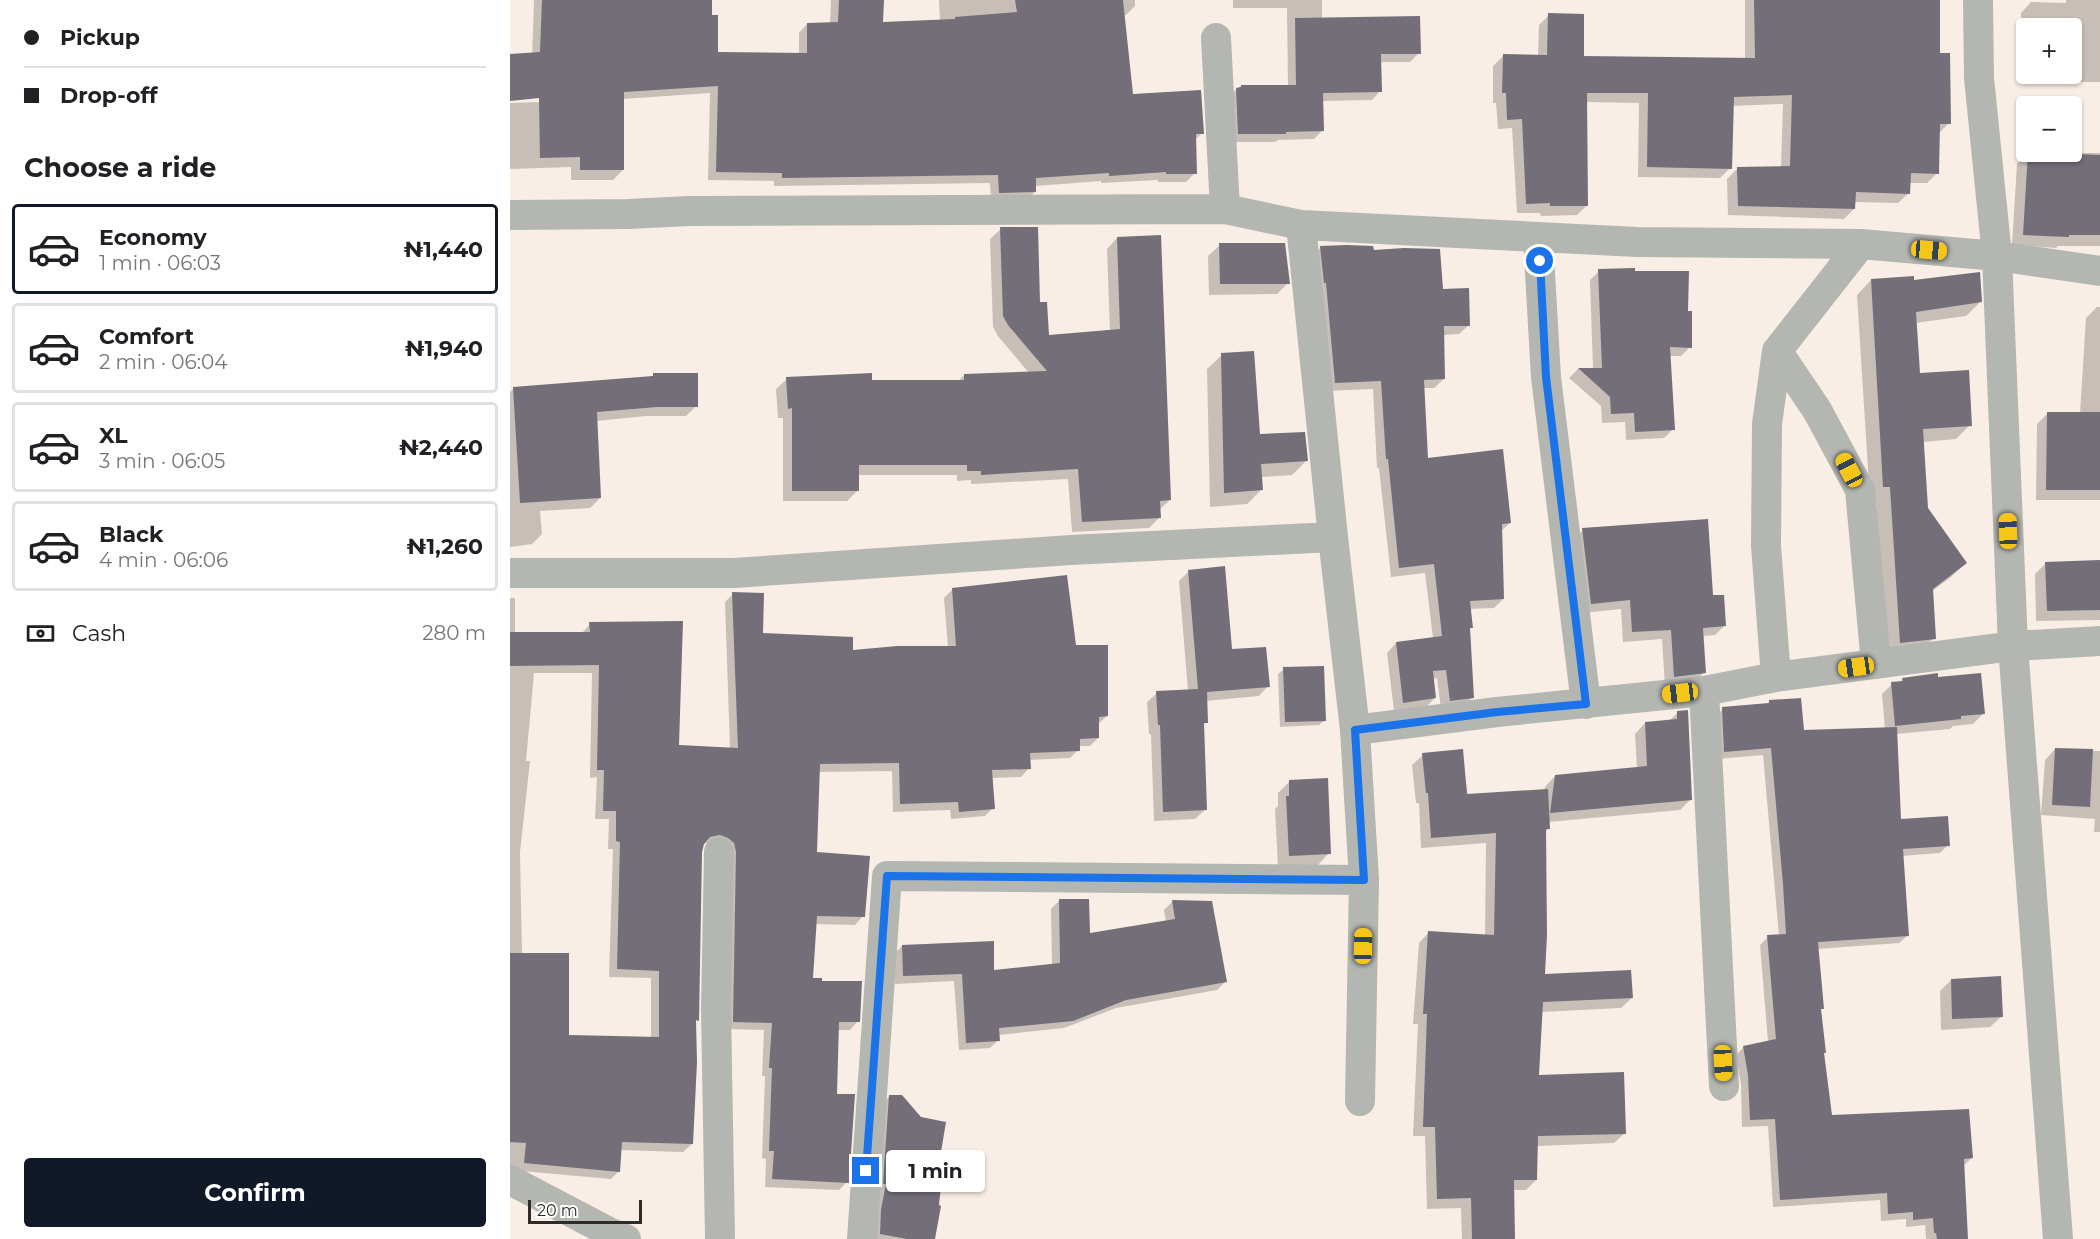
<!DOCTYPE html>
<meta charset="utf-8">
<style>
body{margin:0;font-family:Montserrat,sans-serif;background:#f2f2f2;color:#202124;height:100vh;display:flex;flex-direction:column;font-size:22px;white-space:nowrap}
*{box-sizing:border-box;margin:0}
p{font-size:20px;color:#757577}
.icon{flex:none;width:33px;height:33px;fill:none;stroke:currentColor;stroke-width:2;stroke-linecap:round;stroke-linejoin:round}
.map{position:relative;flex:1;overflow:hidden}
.side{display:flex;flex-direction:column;background:#fff;width:510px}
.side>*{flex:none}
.hud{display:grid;align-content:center;height:132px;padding:0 24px;background:#fff}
.controls{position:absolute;left:1506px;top:18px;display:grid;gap:12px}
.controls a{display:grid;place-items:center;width:66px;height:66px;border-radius:6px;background:#fff;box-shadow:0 2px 4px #0004;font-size:30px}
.scale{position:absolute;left:18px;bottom:15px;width:114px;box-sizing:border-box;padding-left:6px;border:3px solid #2f2b28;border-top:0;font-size:16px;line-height:21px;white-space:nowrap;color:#2f2b28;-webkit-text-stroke:4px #fff;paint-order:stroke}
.end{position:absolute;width:27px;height:27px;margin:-14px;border:8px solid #1a73e8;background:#fff;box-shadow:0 0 0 3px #fff}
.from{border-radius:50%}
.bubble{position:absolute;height:42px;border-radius:6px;background:#fff;box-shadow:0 2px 4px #0004;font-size:20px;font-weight:700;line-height:42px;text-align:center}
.car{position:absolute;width:18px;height:36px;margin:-18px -9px;border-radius:8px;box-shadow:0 0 4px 2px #0007;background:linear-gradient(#f5c518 24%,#345 0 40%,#f5c518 0 76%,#345 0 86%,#f5c518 0)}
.hud b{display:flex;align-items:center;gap:21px;height:57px;font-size:22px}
.hud b+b{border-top:2px solid #e0e0e0}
.hud i{width:15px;height:15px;background:#202124}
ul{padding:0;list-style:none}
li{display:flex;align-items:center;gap:18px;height:90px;margin:0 12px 9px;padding:0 12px;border:3px solid #e0e0e0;border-radius:6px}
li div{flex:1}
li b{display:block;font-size:22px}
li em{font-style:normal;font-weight:700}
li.current{border-color:#111827}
li>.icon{width:54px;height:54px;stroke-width:1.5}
h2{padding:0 24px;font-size:27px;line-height:72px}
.pay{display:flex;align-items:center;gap:15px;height:66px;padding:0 24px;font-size:22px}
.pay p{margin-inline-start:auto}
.primary-button{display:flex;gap:12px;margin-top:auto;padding:12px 24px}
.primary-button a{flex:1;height:69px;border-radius:6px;background:#111827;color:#fff;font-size:24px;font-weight:700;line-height:69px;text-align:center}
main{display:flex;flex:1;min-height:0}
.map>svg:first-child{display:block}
.shadow{fill:#0003;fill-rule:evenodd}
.building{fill:#736e78}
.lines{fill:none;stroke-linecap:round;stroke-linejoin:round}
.street{stroke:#b4b6b1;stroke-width:30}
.route{stroke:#1a73e8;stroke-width:8}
</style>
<main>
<section class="side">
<div class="hud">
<b><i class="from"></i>Pickup</b>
<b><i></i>Drop-off</b>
</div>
<h2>Choose a ride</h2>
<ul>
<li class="current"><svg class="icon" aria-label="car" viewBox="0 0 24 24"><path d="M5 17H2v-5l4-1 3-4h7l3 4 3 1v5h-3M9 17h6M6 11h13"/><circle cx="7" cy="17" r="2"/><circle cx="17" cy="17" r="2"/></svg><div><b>Economy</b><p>1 min · 06:03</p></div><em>₦1,440</em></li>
<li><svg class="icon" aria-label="car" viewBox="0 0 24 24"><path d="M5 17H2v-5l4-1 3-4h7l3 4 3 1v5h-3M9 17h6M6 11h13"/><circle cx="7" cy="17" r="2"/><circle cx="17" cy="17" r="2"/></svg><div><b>Comfort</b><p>2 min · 06:04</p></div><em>₦1,940</em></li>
<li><svg class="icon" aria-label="car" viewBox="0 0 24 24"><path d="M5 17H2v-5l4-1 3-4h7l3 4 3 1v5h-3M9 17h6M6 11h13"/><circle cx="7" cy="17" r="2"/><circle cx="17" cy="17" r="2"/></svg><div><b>XL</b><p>3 min · 06:05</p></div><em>₦2,440</em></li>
<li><svg class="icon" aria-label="car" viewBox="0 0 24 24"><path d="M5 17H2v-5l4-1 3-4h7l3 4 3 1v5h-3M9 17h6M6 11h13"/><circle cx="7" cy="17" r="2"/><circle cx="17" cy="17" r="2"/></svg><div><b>Black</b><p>4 min · 06:06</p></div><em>₦1,260</em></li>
</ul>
<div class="pay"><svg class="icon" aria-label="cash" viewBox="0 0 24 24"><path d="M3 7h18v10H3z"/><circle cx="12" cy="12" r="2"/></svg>Cash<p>280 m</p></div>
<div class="primary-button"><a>Confirm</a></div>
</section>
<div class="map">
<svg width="1590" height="1239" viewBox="0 0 1590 1239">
<rect width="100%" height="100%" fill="#f9eee5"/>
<path class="shadow" d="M24 0H200V17L207 54H289V33L297 24H320L321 0H373L371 24 430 21 429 0H625V6L616 15H613L620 93 692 133 684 141 685 173 676 182H648V180L591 183V181L525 186V192L516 200 481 201 480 183 264 186V181L198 180 200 93 113 99V170L103 180H61V167L0 169V103L89 100 22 58Z
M723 0H812V19L909 53 900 62H869L870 91 862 100 812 101V131L804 139 768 140 765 142H720L718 98 727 89 731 86 778 87 777 8H723Z
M1235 0H1428L1429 54 1439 123 1428 134 1427 173 1417 183H1399V193L1388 203 1344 202V209L1334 219 1218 215 1217 179 1227 169 1271 168 1273 104 1222 106 1220 168 1210 178 1128 177 1129 103 1076 102 1077 205 1067 215 1031 216 1030 213H1007L1002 128 988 129 986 103H983V66L993 56H1028L1029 25 1039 15 1072 58 1235 59Z
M1556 0H1590V82H1557V74H1562V28H1516V46H1510L1511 13 1521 2 1556 3Z
M1518 153 1563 155 1565 153H1590V246H1548L1546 248 1502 245 1507 164Z
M491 229 529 304 538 336 600 331 597 249 607 238 660 500 649 510 650 517 639 528 562 532 558 479 461 484V480L447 481V475H348V490L337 501H273V418H268L266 389 277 379 361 382 448 381 454 375 519 373 488 336 483 327 480 239Z
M710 245 778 283 767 294 699 295 698 256Z
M811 247 862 251 931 291 959 325 949 334 933 335 934 379 924 388H913L917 460 1000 523 990 532 993 599 984 608 959 609 963 697 953 706 931 709 927 678 923 679 925 698 916 707 884 711 877 653 886 643 923 638 915 573 881 577 869 468H867L863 389 816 391 802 257Z
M1089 271 1124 272 1177 312 1180 347 1171 356H1159L1163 429 1154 438 1116 440 1115 422 1092 423 1091 406 1059 378 1068 369H1083L1080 280Z
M1361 280 1403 282 1470 302 1456 316 1405 323 1409 375 1460 425 1446 439 1413 442 1417 508 1455 563 1441 577 1421 592 1424 638 1410 652 1377 657 1366 500 1360 501 1347 295Z
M1587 307H1590V500H1526L1527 424 1538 413H1570L1576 318Z
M712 355 748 436 796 461 782 475 751 477 752 489 737 504 700 507 697 369Z
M144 375 186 406 176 416H136L86 421 90 498 80 508 30 511 32 534 22 544 0 547V392L4 388 141 377Z
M1073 530 1201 597 1215 625 1205 635 1192 636 1194 672 1185 682 1155 686 1152 639 1113 642 1111 609 1072 613 1063 540Z
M1590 562V620L1526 621 1525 574 1536 563Z
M679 571 721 651 758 686 749 696 695 701 696 722 693 726 695 810 685 819 644 821 641 734H639L637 702 647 693 678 691 669 581Z
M442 590 565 647 597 716 588 724V738L580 746H568V750L560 758 519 760V768L511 777 481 778 483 808 475 816 441 819 440 810 383 812 382 771 308 772 305 853 353 916 345 925 305 924 301 980 348 1021 340 1030H328L326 1095 337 1182 329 1190 255 1187 256 1159 252 1158 255 1076H252L254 1030 216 1029 201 842 193 844 190 851 187 1020 184 1023 182 1144 173 1152 110 1150 109 1171 101 1179 0 1170V598H5V633H72L80 624 168 746 220 749 215 602 223 594 252 635 341 652 438 647 434 598ZM24 673H82L80 778 87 777 85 819H99L98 849H103L99 977 141 978V1038L57 1037 12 954 10 852 20 761H16Z
M774 669 815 720 809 725 770 727 768 674Z
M1393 679H1426L1473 714 1463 724 1443 726 1440 729 1386 734 1390 821 1438 845 1430 853 1391 856 1397 936 1389 943 1307 949 1312 1008 1310 1010 1315 1052 1313 1054 1321 1117 1462 1158 1454 1165 1456 1239H1416L1415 1225 1396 1227V1219L1371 1221 1370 1200 1263 1207 1258 1126 1232 1127 1231 1084 1226 1055 1234 1047 1258 1042 1250 945 1258 937 1269 936 1253 755 1207 759 1205 717 1213 709 1256 705 1259 702 1293 731 1375 729 1372 694 1382 684 1389 683Z
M1167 713 1181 799 1170 810 1038 822 1039 828 1035 833 1033 975 1122 998 1111 1008 1031 1012 1028 1077 1115 1133 1104 1143 1027 1146 1026 1180 1016 1190H1003L1004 1239H952L951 1208 917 1209 915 1136H903L908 1024H903L909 943 919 932 975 936 976 843 911 848 909 803H906L902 765 913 755 951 751 958 796 1034 791 1035 787 1045 776 1127 769 1125 734 1135 723 1158 722Z
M1545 749 1590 751V832H1584L1585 819 1531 815 1535 760Z
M780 781 819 853 808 865 768 867 765 809 768 806V793Z
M549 901 578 935 656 922 654 910 662 902 715 982 707 990 606 1008 554 1028 488 1035V1040L480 1048 449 1050 444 981 385 984 384 954 392 946 482 971 542 965 541 909Z
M1441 980 1492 1016 1480 1027 1431 1030 1430 991Z
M380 1096 423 1239H363L372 1104Z"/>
<path class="building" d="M32 0H202V15H208V52L297 53V23L328 22 329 0H374L373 22 445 19V17L507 12 505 0H613L623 94 691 90 694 134H686L687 174H656V172L599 176V173L526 178V192L489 193 488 175 272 178V173L206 172 208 86 114 92V170H70V157L30 158 29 98 0 101V54L30 52Z
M1244 0H1430V53H1440L1441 124H1430L1429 174 1401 173 1400 194 1346 192 1345 209 1228 206 1227 167 1280 166 1282 95 1224 97 1222 169 1137 167 1138 93H1077L1078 206H1040V203L1016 204 1012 119 997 120 996 93H992L993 54 1037 55 1038 13 1074 14V56L1245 58Z
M910 16 911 54H871L872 92 813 93 814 131 776 132V134H728L726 88 731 87V85H786L785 18Z
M1518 152 1590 155V235H1559V237L1513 235Z
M490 227H528L530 302H537L539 335 610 329 607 237 651 235 661 500 650 501 651 518 572 522 568 469 471 475V471H457V465H349V491H282V408L278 409 276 377 362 373V380H454V374L537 371 498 325 493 316Z
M709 243H775L780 284H710Z
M837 245 863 246 864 250 894 248 930 249 933 289 959 288 960 326H934L935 379 914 380 918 458 993 449 1001 523 992 524 994 599 960 601 963 628H960L964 698 940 701 936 670 923 671 926 698 893 703 886 642 932 636 924 564 889 568 878 459H876L871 381 825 383 816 283H814L810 246Z
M1125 268V271H1179L1178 311H1182V348L1160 347 1165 430 1125 432 1124 413 1101 414 1100 397 1068 368H1092L1088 269Z
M1470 272 1472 302 1406 312 1410 373 1459 370 1462 426 1413 429 1418 508 1457 563 1423 589 1426 639 1390 643 1380 487H1373L1361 279 1404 276V280Z
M744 351 750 434 795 432 798 461 751 464 753 490 714 493 711 353Z
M143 373H188V407H147L87 412 91 498 10 503 3 387 143 376Z
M1537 412H1590V490H1536Z
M1198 519 1203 595H1214L1216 626 1193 628 1196 673 1164 677 1161 630 1122 632 1120 600 1081 604 1072 528Z
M1590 560V610L1537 611 1535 562Z
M715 566 722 649 756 647 760 687 697 692 698 723H694L697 810 653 812 650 725H648L646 691 688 689 678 570Z
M557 575 566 645H598V716L589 717V738L570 739V751L520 753 521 769 482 770 485 809 449 812 448 802 390 804 389 763 310 764 307 852 360 856 355 917 307 916 303 978H312V981H352L350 1022H329L327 1094H345L339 1183 262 1179 264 1151H259L262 1068H259L262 1023 223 1022 226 852 224 843 218 838 210 835 200 837 194 844 192 852 189 1021 186 1020 187 1062 183 1144 112 1142 110 1172 14 1163 16 1143 0 1142V953H59V1035L149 1037V971L107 969 110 842 106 841V811H93L94 770H87L89 665 0 666V632H80L79 622 173 621 169 745 228 748 222 592 254 593 253 633 343 637V650L387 646H446L442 588Z
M814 666 816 721 775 722 773 667Z
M1428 673V677L1471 673 1475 714 1451 716V719L1385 726 1381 682 1393 681 1392 678Z
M1291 698 1294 730 1387 727 1391 819 1438 816 1440 846 1393 849 1399 936 1308 942 1314 1009H1311L1316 1053H1314L1322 1115 1459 1109 1463 1158 1454 1159 1458 1239H1427L1426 1233H1424L1423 1218 1403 1220V1212L1378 1214 1377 1193 1270 1200 1265 1119 1240 1120 1238 1075 1233 1046 1266 1039 1257 935 1276 934 1273 884 1261 748 1214 752 1212 707 1259 703V700Z
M1178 710 1182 800 1040 813 1045 775 1137 766 1135 722 1167 719V711Z
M1545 748 1583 749 1580 807 1542 805Z
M953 749 957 794 1038 789 1040 829H1036L1037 935 1035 974 1121 970 1123 998 1033 1002 1029 1075 1114 1072 1116 1134 1028 1136 1027 1180H1004L1005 1239H962L961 1198 927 1199 925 1127H913L917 1014H913L918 931 984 935 986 833 921 838 918 793H916L912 753Z
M818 778 821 854 779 856 776 796H779V780Z
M549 899H579L580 933 665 919 662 900 702 901 717 982 616 1000 563 1021 489 1028 490 1041 456 1043 452 974 393 976 392 945 484 941V970L550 963Z
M1491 976 1493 1017 1442 1019 1441 979Z
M379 1095H392L411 1117 436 1122 430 1158H434L429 1205 431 1206 425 1239H397L370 1234 371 1209 376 1184H373Z"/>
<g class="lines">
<path class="street" d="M1468 0 1469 78 1487 256 1503 646 1548 1239
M706 38 715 209
M0 215 118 214 179 211 715 209 791 225 1127 242 1351 244 1487 256 1590 271
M791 225 823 537 845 730 854 880 850 1101
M1028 238 1036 377 1076 704
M1267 351 1307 410 1350 490 1366 664
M0 573H224L561 550 823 537
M1266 677 1503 646 1590 641
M1194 691 1214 1086
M845 730 987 712 1194 691 1266 677 1256 546 1257 424 1267 351 1351 244
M209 852 206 1009 210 1239
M0 1180 99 1232 116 1239
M352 1239 377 876 854 880"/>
</g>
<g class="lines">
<path class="route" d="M356 1171 377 876 854 880 845 730 987 712 1076 704 1036 377 1030 261"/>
</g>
</svg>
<div class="controls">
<a>+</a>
<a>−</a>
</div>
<div class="scale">20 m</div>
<i class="end from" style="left:1030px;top:261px"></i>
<i class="end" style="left:356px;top:1171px"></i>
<div class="bubble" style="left:376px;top:1150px;width:99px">1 min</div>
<i class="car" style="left:1419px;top:250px;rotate:95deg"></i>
<i class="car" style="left:1339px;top:470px;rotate:332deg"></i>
<i class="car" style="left:1498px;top:531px;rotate:358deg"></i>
<i class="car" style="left:1346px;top:667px;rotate:262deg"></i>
<i class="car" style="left:1170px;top:693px;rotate:263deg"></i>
<i class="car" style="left:853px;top:946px;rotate:1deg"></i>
<i class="car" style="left:1213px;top:1063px;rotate:177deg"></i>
</div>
</main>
